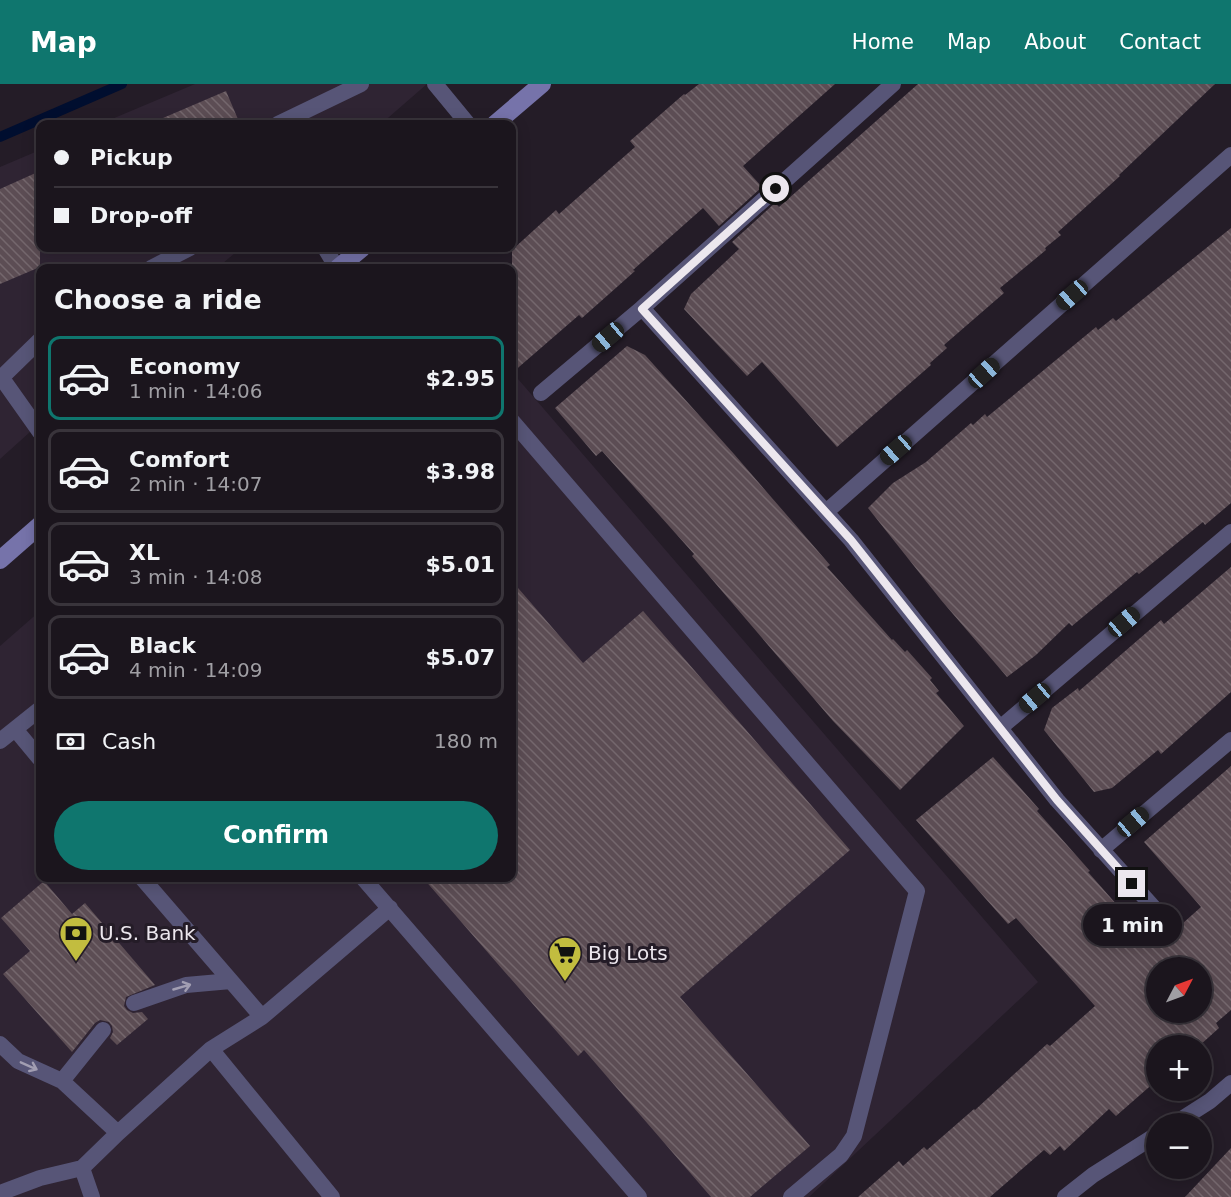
<!DOCTYPE html>
<meta charset="utf-8">
<style>
body{margin:0;font-family:"DejaVu Sans",sans-serif;background:#28222a;color:#f1f3f6;height:100vh;display:flex;flex-direction:column;font-size:22px;white-space:nowrap}
*{box-sizing:border-box;margin:0}
p{font-size:20px;color:#a09fa4}
.icon{flex:none;width:33px;height:33px;fill:none;stroke:currentColor;stroke-width:2;stroke-linecap:round;stroke-linejoin:round}
.map{position:relative;flex:1;overflow:hidden}
.panel{position:absolute;left:36px;top:180px;width:480px;height:618px;display:flex;flex-direction:column;background:#1b151d;border-radius:12px;box-shadow:0 3px 15px #0003,0 0 0 2px #39343b}
.panel>*{flex:none}
.guide{position:absolute;left:36px;top:36px;width:480px;height:132px;border-radius:12px;box-shadow:0 3px 15px #0003,0 0 0 2px #39343b;display:grid;align-content:center;height:132px;padding:0 18px;background:#1b151d}
.needle{width:39px;rotate:49deg}
.fabs{position:absolute;left:1146px;top:873px;display:grid;gap:12px}
.fabs a{display:grid;place-items:center;width:66px;height:66px;border-radius:50%;background:#1b151d;box-shadow:0 3px 15px #0003,0 0 0 2px #39343b;font-size:30px}
.end{position:absolute;width:27px;height:27px;margin:-14px;border:8px solid #ece7ee;background:#111;box-shadow:0 0 0 3px #111}
.from{border-radius:50%}
.bubble{position:absolute;height:42px;border-radius:21px;background:#1b151d;box-shadow:0 3px 15px #0003,0 0 0 2px #39343b;font-size:20px;font-weight:700;line-height:42px;text-align:center}
.car{position:absolute;width:18px;height:36px;margin:-18px -9px;border-radius:8px;box-shadow:0 0 4px 2px #0007;background:linear-gradient(#222 24%,#8ab4d8 0 40%,#222 0 76%,#8ab4d8 0 86%,#222 0)}
.guide b{display:flex;align-items:center;gap:21px;height:57px;font-size:22px}
.guide b+b{border-top:2px solid #39343b}
.guide i{width:15px;height:15px;background:#f1f3f6}
ul{padding:0;list-style:none}
li{display:flex;align-items:center;gap:18px;height:84px;margin:0 12px 9px;padding:0 6px;border:3px solid #39343b;border-radius:12px}
li div{flex:1}
li b{display:block;font-size:22px}
li em{font-style:normal;font-weight:700}
li.active{border-color:#0f766e}
li>.icon{width:54px;height:54px;stroke-width:1.5}
h2{padding:0 18px;font-size:27px;line-height:72px}
.pay{display:flex;align-items:center;gap:15px;height:66px;padding:0 18px;font-size:22px}
.pay p{margin-inline-start:auto}
.button{display:flex;gap:12px;margin-top:auto;padding:12px 18px}
.button a{flex:1;height:69px;border-radius:36px;background:#0f766e;color:#fff;font-size:24px;font-weight:700;line-height:69px;text-align:center}
header{display:flex;align-items:center;gap:36px;box-sizing:border-box;height:84px;padding:0 30px;background:#0f766e;color:#fff}
header strong{font-size:28px}
nav{display:flex;gap:33px;margin-inline-start:auto;font-size:21px}
.map>svg:first-child{display:block}
.built{fill:#2f2433}
.lines{fill:none;stroke-linecap:round;stroke-linejoin:round}
.stream{stroke:#000e2f;stroke-width:10}
.building{fill:url(#building-back-hatch);fill-rule:evenodd}
.lane{stroke:#575577;stroke-width:16}
.secondary{stroke:#7673aa;stroke-width:18}
.oneway{stroke:#a29eb2}
.route{stroke:#ece7ee;stroke-width:8}
.labels{text-anchor:middle;stroke-width:6;stroke-linejoin:round;paint-order:stroke}
.poi-label{font-size:20px;fill:#ece7ee;stroke:#241c27;text-anchor:start}
</style>
<header>
<strong>Map</strong>
<nav><a>Home</a><a>Map</a><a>About</a><a>Contact</a></nav>
</header>
<div class="map">
<svg width="1231" height="1113" viewBox="0 0 1231 1113">
<defs>
<pattern id="building-back-hatch" width="6" height="6" patternUnits="userSpaceOnUse" patternTransform="scale(1.5)"><rect width="6" height="6" fill="#5c4d54"/><path d="M-1 5l2 2M0 0l6 6M5-1l2 2" fill="none" stroke="#74676d"/></pattern>
</defs>
<rect width="100%" height="100%" fill="#241c27"/>
<path class="built" d="M195 0H427L381 40H100Z
M40 66V164H241L217 184H40V339L0 375V83Z
M512 288 1038 898 809 1113H0V562L40 527V794H512Z"/>
<g class="lines">
<path class="stream" d="M0 53 122 0"/>
</g>
<path class="building" d="M699 0H835L743 82 762 103 719 142 703 124 633 186 635 187 582 234 579 231 512 289V166L556 126 559 130 635 63 630 57 684 10 685 11Z
M918 0H1215L1119 91 1120 92 1058 148 1061 151 1045 164 1046 166 1000 204 1004 209 944 261 947 264 930 279 931 281 837 363 762 278 747 292 684 225 691 210 739 165 732 158 775 119 779 123Z
M226 7 240 40H149Z
M40 87V183L0 200V105Z
M1231 144V419L1205 441 1203 438 1139 490 1137 488 1072 542 1069 539 1036 571 1007 593 941 516 868 424 893 399 926 378 971 339 973 341 985 330 987 333 1096 243 1098 246 1113 234 1116 237Z
M627 262 645 271 734 370 830 481 827 483 892 556 893 555 905 568 907 566 932 594 930 596 939 607 936 609 964 642 900 706 833 637 692 472 694 470 602 367 596 372 555 324Z
M1231 483V608L1161 670 1158 666 1112 704 1094 708 1044 646 1052 624 1078 604 1079 607 1161 536 1164 540Z
M512 497 583 579 643 527 850 766 680 913 810 1062 750 1113H711L584 966 578 972 423 794H512Z
M993 673 1039 725 1037 727 1090 787 1088 788 1155 864 1201 823 1144 758 1231 682V926L1216 939 1219 944 1199 962H1156V997L1116 1032 1109 1025 1064 1067 1060 1062 1050 1071 1044 1066 990 1113H858L899 1077 903 1082 924 1063 927 1066 974 1025 975 1026 1047 960 1050 962 1095 922 1016 834 1008 840 916 736ZM1156 884H1202V928H1156Z
M44 797 72 830 85 819 155 901 126 913 124 922 127 926 133 929 142 928 148 935 117 961 110 954 113 948 112 942 109 938 100 936 95 939 72 968 3 890 30 867 1 834Z
M1231 1064V1113H1185Z"/>
<g class="lines">
<path class="lane" d="M435 0 468 40
M278 40 361 0
M325 164 337 184
M151 184 190 164
M642 224 851 456 1057 716 1163 834
M1 293 40 348
M0 295 40 256
M541 309 642 224 893 0
M512 337 917 807 854 1052 841 1071 791 1113
M826 428 1231 71
M1000 644 1231 448
M15 645 40 675
M0 657 40 625
M1101 766 1231 656
M142 794 262 933
M363 794 639 1113
M134 919 186 901 231 897
M0 960 18 977 62 997 118 1049
M211 965 332 1113
M62 997 103 946
M1174 1040 1210 1017 1231 999
M82 1084 92 1113
M0 1109 40 1094 82 1084 118 1049 211 965 262 933 390 824
M1065 1113 1093 1091 1156 1051"/>
<path class="secondary" d="M495 40 542 0
M338 184 362 164
M0 476 40 441"/>
</g>
<defs><path id="oneway-shaft" d="M-6 0H5M1.5-3L5.5 0L1.5 3" fill="none" stroke-width="1.6" stroke-linecap="round" stroke-linejoin="round" transform="scale(1.5)"/></defs>
<g class="oneway">
<use href="#oneway-shaft" transform="translate(182 903) rotate(-16)"/>
<use href="#oneway-shaft" transform="translate(29 982) rotate(24)"/>
</g>
<g class="lines">
<path class="route" d="M776 105 642 225 851 456 1057 716 1132 800"/>
</g>
<defs>
<symbol id="bank-pin" viewBox="-11 -11 22 30"><path d="M0 17L-7.5 6A9.5 9.5 0 1 1 7.5 6Z" fill="#c2bd3f" stroke="#241c27"/><path d="M-6-4H6V4H-6ZM0-2.3a2.3 2.3 0 1 0 0 4.6a2.3 2.3 0 1 0 0-4.6Z" fill="#111"/></symbol>
<symbol id="supermarket-pin" viewBox="-11 -11 22 30"><path d="M0 17L-7.5 6A9.5 9.5 0 1 1 7.5 6Z" fill="#c2bd3f" stroke="#241c27"/><path d="M-6-5.5h2.5l.6 2H6L4.5 2H-2.5L-4.4-4H-6ZM-1.5 3.2a1.3 1.3 0 1 0 .1 0ZM3 3.2a1.3 1.3 0 1 0 .1 0Z" fill="#111"/></symbol>
</defs>
<g fill-rule="evenodd">
<use href="#bank-pin" x="57" y="830" width="38" height="52"/>
<use href="#supermarket-pin" x="546" y="850" width="38" height="52"/>
</g>
<g class="labels">
<g class="poi-label">
<text x="99" y="856">U.S. Bank</text>
<text x="588" y="876">Big Lots</text>
</g>
</g>
</svg>
<div class="fabs">
<a><svg class="needle" viewBox="-14 -14 28 28"><path d="M0-13l5 13h-10z" fill="#e53935"/><path d="M0 13l5-13h-10z" fill="#a09fa4"/></svg></a>
<a>+</a>
<a>−</a>
</div>
<i class="end from" style="left:776px;top:105px"></i>
<i class="end" style="left:1132px;top:800px"></i>
<div class="bubble" style="left:1083px;top:820px;width:99px">1 min</div>
<i class="car" style="left:1072px;top:211px;rotate:229deg"></i>
<i class="car" style="left:608px;top:253px;rotate:230deg"></i>
<i class="car" style="left:984px;top:289px;rotate:48deg"></i>
<i class="car" style="left:896px;top:366px;rotate:229deg"></i>
<i class="car" style="left:1124px;top:538px;rotate:50deg"></i>
<i class="car" style="left:1035px;top:614px;rotate:230deg"></i>
<i class="car" style="left:1133px;top:738px;rotate:50deg"></i>
<div class="guide">
<b><i class="from"></i>Pickup</b>
<b><i></i>Drop-off</b>
</div>
<section class="panel">
<h2>Choose a ride</h2>
<ul>
<li class="active"><svg class="icon" aria-label="car" viewBox="0 0 24 24"><path d="M5 17H2v-5l4-1 3-4h7l3 4 3 1v5h-3M9 17h6M6 11h13"/><circle cx="7" cy="17" r="2"/><circle cx="17" cy="17" r="2"/></svg><div><b>Economy</b><p>1 min · 14:06</p></div><em>$2.95</em></li>
<li><svg class="icon" aria-label="car" viewBox="0 0 24 24"><path d="M5 17H2v-5l4-1 3-4h7l3 4 3 1v5h-3M9 17h6M6 11h13"/><circle cx="7" cy="17" r="2"/><circle cx="17" cy="17" r="2"/></svg><div><b>Comfort</b><p>2 min · 14:07</p></div><em>$3.98</em></li>
<li><svg class="icon" aria-label="car" viewBox="0 0 24 24"><path d="M5 17H2v-5l4-1 3-4h7l3 4 3 1v5h-3M9 17h6M6 11h13"/><circle cx="7" cy="17" r="2"/><circle cx="17" cy="17" r="2"/></svg><div><b>XL</b><p>3 min · 14:08</p></div><em>$5.01</em></li>
<li><svg class="icon" aria-label="car" viewBox="0 0 24 24"><path d="M5 17H2v-5l4-1 3-4h7l3 4 3 1v5h-3M9 17h6M6 11h13"/><circle cx="7" cy="17" r="2"/><circle cx="17" cy="17" r="2"/></svg><div><b>Black</b><p>4 min · 14:09</p></div><em>$5.07</em></li>
</ul>
<div class="pay"><svg class="icon" aria-label="cash" viewBox="0 0 24 24"><path d="M3 7h18v10H3z"/><circle cx="12" cy="12" r="2"/></svg>Cash<p>180 m</p></div>
<div class="button"><a>Confirm</a></div>
</section>
</div>
